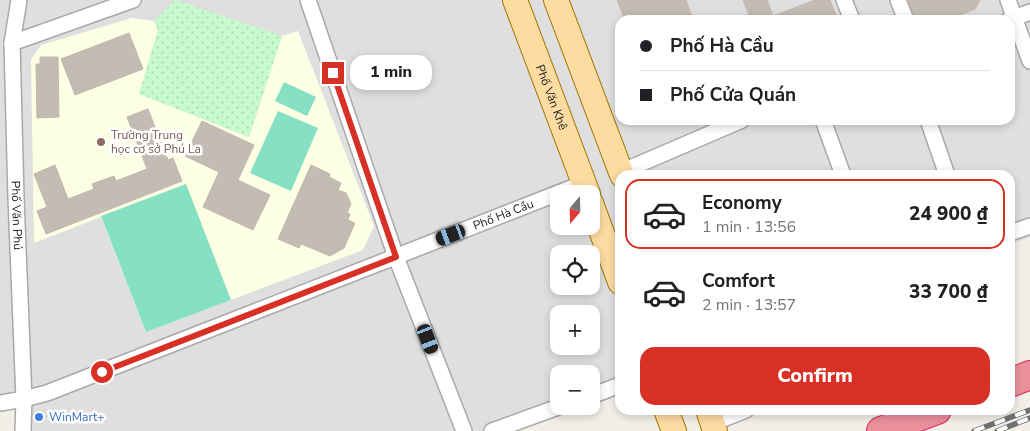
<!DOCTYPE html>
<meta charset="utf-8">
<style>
body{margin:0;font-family:"Nunito Sans",sans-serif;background:#f2f2f2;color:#202124;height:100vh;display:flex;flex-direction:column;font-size:19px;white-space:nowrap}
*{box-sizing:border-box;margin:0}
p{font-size:16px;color:#757577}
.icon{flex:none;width:28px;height:28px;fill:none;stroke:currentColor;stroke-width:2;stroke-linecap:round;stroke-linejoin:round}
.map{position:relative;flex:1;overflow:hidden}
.side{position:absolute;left:615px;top:170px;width:400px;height:245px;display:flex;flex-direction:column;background:#fff;border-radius:15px;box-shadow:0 2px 8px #0003}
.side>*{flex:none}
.guide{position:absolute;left:615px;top:15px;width:400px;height:110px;border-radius:15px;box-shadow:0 2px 8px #0003;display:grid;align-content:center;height:110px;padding:0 25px;background:#fff}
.needle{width:32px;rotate:199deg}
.tools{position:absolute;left:550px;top:185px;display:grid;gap:10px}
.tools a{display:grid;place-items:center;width:50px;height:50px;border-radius:10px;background:#fff;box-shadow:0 2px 8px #0003;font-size:25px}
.end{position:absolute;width:22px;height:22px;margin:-11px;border:6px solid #d93025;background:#fff;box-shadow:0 0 0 2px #fff}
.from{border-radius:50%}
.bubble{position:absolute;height:35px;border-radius:15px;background:#fff;box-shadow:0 2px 8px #0003;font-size:16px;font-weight:800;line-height:35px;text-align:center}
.car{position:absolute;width:15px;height:30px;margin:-15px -8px;border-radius:6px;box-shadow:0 0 4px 1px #0007;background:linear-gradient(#222 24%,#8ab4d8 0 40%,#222 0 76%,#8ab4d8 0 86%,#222 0)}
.guide b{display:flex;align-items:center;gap:18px;height:48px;font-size:19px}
.guide b+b{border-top:1px solid #e0e0e0}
.guide i{width:12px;height:12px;background:#202124}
ul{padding:9px 0 0;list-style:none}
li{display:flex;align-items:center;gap:15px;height:70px;margin:0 10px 8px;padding:0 15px;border:2px solid transparent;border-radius:15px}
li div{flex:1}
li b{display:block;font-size:19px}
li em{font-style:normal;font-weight:800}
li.on{border-color:#d93025}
li>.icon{width:45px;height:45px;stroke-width:1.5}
.action{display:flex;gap:10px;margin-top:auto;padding:10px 25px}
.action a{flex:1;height:58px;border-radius:15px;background:#d93025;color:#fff;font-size:20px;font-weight:800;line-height:58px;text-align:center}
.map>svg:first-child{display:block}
.residential{fill:#e0dfdf;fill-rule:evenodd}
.education{fill:#fdffe4}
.park{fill:url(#park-dots)}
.pitch{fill:#86e1c4}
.building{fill:#c3bcb4;stroke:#c4b7aa}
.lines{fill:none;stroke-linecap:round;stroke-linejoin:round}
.street-casing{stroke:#a9a9a9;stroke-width:18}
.primary-casing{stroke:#9f7500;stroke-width:26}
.highway-casing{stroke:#de275a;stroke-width:30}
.street{stroke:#fff;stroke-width:15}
.primary{stroke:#fddca2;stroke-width:24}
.highway{stroke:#e9909b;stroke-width:28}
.rail-casing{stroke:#707070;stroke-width:5.5}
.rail{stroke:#fff;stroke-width:4;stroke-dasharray:11;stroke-linecap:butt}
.route{stroke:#d93025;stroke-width:6}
.education-dot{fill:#8d6e63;stroke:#fff;stroke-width:2}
.shop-dot{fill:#3f7fe0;stroke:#fff;stroke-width:2}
.labels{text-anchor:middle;stroke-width:5;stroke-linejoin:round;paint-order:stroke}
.street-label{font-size:12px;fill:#222;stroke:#fff}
.education-label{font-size:12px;fill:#785e54;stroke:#fff;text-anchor:start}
.shop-label{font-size:12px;fill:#366cbe;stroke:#fff;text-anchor:start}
</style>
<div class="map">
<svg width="1030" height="431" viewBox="0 0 1030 431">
<defs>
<pattern id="park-dots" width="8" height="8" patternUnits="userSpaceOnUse" patternTransform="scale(1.25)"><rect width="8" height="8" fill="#c7fbce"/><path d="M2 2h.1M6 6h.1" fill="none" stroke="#abd7b1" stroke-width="1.8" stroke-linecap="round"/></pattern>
</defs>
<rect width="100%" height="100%" fill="#f2efe8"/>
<path class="residential" d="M0 0H1030V237L1010 245V175H620V391L591 402V374H559V406H579L513 431H22V394L0 399ZM620 20H1010V120H620ZM559 194H591V226H559ZM559 254H591V286H559ZM559 314H591V346H559Z"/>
<path class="education" d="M132 18 154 21 158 30 139 94 249 137 282 36 298 31 374 226 363 250 146 332 101 217 34 243 31 60 41 45Z"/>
<path class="park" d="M175 0 282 36 249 137 139 94 158 30 154 21Z"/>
<path class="pitch" d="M284 82 316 97 307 116 275 101Z
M278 111 318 128 291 191 250 173Z
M186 184 231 300 146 332 101 216Z"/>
<path class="building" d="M617 0H686L693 20H625Z
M743 0H767L773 16 815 0H830L838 20H751Z
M908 0H980L975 9 948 20H916Z
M129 33 143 69 75 95 61 59Z
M40 57H58L59 117 37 118 36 64H40Z
M148 109 168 160 173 158 182 181 46 234 37 211 47 207 34 174 55 165 68 199 94 189 92 184 114 176 116 181 147 169 127 117Z
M202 121 254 145 238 180 270 195 253 230 203 207 219 172 185 156Z
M311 165 330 174 329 177 341 183 338 190 346 193 351 204 347 213 350 214 348 220 355 223 344 248 330 256 301 244 299 248 278 239Z"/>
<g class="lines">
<defs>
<g id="street">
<path id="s1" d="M19 0 12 43 16 198 24 399 23 431"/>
<path d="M308 0 396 257 464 431"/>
<path d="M844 0 852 20"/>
<path d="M898 0 906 20"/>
<path d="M1008 0 1030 61"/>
<path d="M1009 20 1030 12"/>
<path d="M12 43 133 0"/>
<path d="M823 120 843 175"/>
<path d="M928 120 947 175"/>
<path d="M621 172 742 120"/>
<path d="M1010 233 1030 226"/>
<path d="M591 396 620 385"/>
<path id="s2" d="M0 403 24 399 47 393 584 183"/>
<path d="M713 423 746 410"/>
<path d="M492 431 561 406"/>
</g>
<g id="primary">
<path id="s3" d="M515 0 588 194"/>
<path d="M556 0 622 175"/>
<path d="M591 203 620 282"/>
<path d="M666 410 674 431"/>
<path d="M708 410 715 431"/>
</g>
<path id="highway" d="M1010 383 1030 375
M881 431 937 410"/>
</defs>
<use href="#street" class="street-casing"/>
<use href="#primary" class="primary-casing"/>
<use href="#highway" class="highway-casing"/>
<use href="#street" class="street"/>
<use href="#primary" class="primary"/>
<use href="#highway" class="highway"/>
<defs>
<path id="rail" d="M974 431 1030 410
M997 431 1030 418"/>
</defs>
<use href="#rail" class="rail-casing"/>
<use href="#rail" class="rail"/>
</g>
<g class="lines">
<path class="route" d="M102 372 396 257 333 73"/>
</g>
<circle class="education-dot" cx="101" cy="142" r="5"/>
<circle class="shop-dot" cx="39" cy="417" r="5"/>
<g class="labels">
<g class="street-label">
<text dy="4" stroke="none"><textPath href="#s3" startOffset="104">Phố Văn Khê</textPath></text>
<text dy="4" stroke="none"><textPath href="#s1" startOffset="216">Phố Văn Phú</textPath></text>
<text dy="4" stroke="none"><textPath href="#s2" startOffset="538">Phố Hà Cầu</textPath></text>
</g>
<g class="education-label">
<text x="111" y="139">Trường Trung<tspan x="111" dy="14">học cơ sở Phú La</tspan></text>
</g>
<g class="shop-label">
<text x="49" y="421">WinMart+</text>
</g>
</g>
</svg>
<div class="tools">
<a><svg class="needle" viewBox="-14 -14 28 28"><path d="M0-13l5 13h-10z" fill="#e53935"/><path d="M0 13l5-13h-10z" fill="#757577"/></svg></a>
<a><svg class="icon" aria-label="locate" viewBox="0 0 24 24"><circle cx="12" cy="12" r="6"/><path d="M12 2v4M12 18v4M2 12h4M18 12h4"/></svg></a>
<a>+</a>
<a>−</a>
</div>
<i class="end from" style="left:102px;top:372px"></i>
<i class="end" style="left:333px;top:73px"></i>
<div class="bubble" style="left:350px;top:55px;width:82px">1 min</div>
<i class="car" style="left:451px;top:235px;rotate:249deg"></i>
<i class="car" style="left:428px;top:339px;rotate:159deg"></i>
<div class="guide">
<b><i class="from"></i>Phố Hà Cầu</b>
<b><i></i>Phố Cửa Quán</b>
</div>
<section class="side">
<ul>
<li class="on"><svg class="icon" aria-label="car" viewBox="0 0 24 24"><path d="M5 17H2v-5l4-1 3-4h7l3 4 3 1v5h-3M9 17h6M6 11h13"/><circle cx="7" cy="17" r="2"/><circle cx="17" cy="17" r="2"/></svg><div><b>Economy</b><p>1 min · 13:56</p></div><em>24 900 ₫</em></li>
<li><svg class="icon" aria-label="car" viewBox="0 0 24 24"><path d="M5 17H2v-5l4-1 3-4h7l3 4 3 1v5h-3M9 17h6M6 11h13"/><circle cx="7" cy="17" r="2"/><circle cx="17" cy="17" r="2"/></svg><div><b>Comfort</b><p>2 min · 13:57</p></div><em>33 700 ₫</em></li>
</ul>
<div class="action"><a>Confirm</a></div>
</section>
</div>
